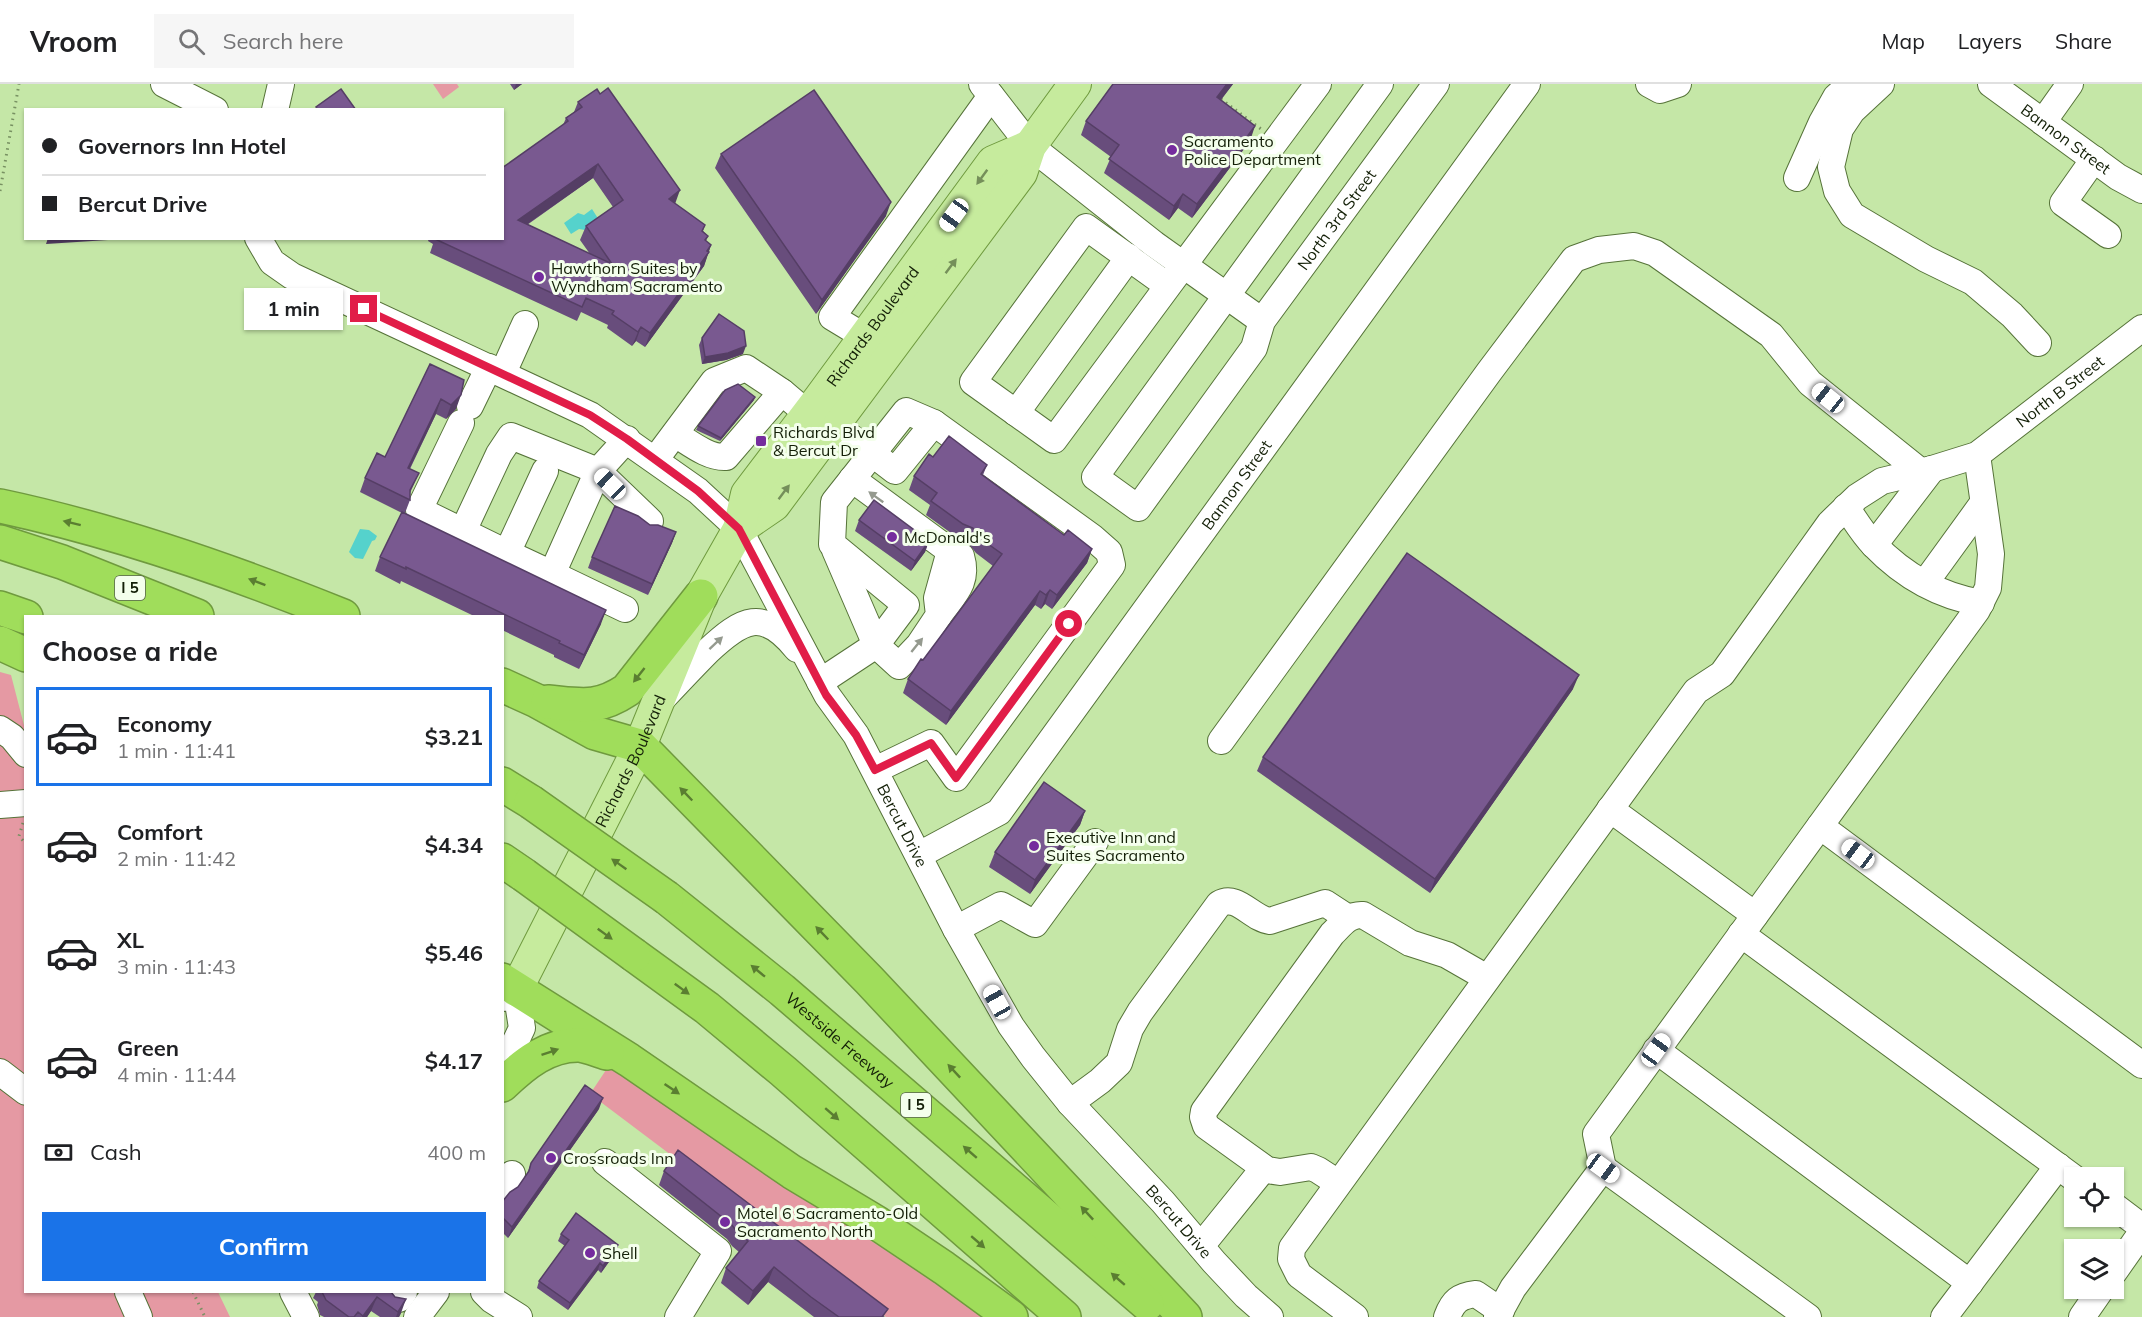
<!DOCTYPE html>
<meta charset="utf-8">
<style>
body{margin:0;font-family:Mulish,sans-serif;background:#f6f6f6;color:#202124;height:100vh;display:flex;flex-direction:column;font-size:22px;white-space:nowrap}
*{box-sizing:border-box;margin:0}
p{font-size:20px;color:#757577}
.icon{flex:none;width:33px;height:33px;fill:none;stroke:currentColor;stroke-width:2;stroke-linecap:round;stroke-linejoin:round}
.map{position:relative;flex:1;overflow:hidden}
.sheet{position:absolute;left:24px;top:531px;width:480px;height:678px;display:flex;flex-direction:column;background:#fff;border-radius:0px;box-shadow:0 2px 4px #0004}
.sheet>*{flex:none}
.top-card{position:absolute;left:24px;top:24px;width:480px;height:132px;border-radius:0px;box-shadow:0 2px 4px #0004;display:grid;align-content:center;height:132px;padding:0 18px;background:#fff}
.controls{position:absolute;left:2064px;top:1083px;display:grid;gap:12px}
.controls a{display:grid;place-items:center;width:60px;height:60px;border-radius:0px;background:#fff;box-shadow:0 2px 4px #0004;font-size:30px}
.end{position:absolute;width:27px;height:27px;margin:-14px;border:8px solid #e11d48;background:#fff;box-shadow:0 0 0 3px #fff}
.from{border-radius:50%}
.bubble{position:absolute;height:42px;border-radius:0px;background:#fff;box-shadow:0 2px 4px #0004;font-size:20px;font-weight:700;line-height:42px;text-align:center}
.car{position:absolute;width:18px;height:36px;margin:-18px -9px;border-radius:8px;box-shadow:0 0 4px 2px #0007;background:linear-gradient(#fff 24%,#345 0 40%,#fff 0 76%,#345 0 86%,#fff 0)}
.top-card b{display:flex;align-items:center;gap:21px;height:57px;font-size:22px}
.top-card b+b{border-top:2px solid #e0e0e0}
.top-card i{width:15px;height:15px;background:#202124}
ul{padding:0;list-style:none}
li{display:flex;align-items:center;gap:18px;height:99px;margin:0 12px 9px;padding:0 6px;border:3px solid transparent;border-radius:0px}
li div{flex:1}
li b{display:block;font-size:22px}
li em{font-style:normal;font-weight:700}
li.on{border-color:#1a73e8}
li>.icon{width:54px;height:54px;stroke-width:1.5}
h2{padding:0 18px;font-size:27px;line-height:72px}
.pay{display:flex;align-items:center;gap:15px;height:66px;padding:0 18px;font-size:22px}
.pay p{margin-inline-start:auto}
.primary-button{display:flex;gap:12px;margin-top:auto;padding:12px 18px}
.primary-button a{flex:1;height:69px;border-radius:0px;background:#1a73e8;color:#fff;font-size:24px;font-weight:700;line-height:69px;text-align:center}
header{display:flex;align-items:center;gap:36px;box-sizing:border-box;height:84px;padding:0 30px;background:#fff;border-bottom:2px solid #e0e0e0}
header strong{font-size:28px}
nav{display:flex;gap:33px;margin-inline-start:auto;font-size:21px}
.search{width:420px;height:54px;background:#f6f6f6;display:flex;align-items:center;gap:15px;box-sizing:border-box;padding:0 21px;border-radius:0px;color:#757577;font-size:22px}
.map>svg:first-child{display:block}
.green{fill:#e599a3}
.water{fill:#55d2cc}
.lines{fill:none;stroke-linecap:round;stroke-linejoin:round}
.minor-casing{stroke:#567339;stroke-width:28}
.major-casing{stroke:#6f9a3e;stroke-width:34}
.highway-casing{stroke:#6f9a3e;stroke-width:36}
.path{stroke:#789162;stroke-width:3;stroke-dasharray:1.5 4.5;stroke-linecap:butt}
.minor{stroke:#fff;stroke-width:26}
.major{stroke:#c6eb9d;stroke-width:32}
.highway{stroke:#a0dd5b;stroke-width:33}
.highway-bridge-casing{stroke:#6f9a3e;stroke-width:36;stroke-linecap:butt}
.highway-bridge{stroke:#a0dd5b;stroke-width:33}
.wall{fill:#684d7c;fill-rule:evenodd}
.shaded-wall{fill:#553e65}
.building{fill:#795990;stroke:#553e65;stroke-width:1.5;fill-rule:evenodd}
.oneway{fill:#758f5a}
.oneway2{fill:#959a8f}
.oneway3{fill:#5a7e31}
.route{stroke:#e11d48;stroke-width:8}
.poi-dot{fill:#752c9e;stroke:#f4ffec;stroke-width:2}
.labels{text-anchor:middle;stroke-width:6;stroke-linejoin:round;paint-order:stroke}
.shield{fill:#f4ffec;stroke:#56624c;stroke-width:1.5}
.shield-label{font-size:15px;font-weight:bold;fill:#131f07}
.street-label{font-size:16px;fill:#131f07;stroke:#f4ffec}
.poi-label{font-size:16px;fill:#131f07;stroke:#f4ffec;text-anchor:start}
</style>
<header>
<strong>Vroom</strong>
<div class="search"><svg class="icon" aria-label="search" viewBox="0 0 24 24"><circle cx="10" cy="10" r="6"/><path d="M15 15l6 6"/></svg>Search here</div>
<nav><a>Map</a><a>Layers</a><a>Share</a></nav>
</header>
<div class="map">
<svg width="2142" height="1233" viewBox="0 0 2142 1233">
<rect width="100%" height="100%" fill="#c5e7a7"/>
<path class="green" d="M433 0H457L459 3 443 15Z
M0 588 11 591 26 649V1208H218L230 1233H0Z
M608 983 964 1218 982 1233H886L590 1010Z"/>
<path class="water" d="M592 125 599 136 585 146 579 145 571 150 564 139 578 129 584 131Z
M360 445 369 446 377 452 375 456 372 457 363 475 355 474 349 468Z"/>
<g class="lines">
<defs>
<g id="minor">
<path d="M164 0 215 26"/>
<path d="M982 0 1030 62 1154 160 1262 237"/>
<path id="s1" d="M1380 0 1095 393 1138 424 1254 264 1262 237 1436 0"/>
<path d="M1649 0 1660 6 1678 0"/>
<path d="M1881 0 1852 27 1840 45 1831 83 1837 107 1852 131 1926 175 1973 198 2012 231 2038 259"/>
<path id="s2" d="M1991 0 2118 93 2142 106"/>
<path d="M275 26 281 0"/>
<path d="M2043 38 2070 0"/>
<path d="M2094 75 2063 119 2108 151"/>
<path d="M1797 94 1822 38 1836 13 1851 0"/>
<path id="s3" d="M258 154 272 178 292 192 590 331 698 407 739 445 827 611 856 651 956 845 1011 942 1033 973 1070 1019 1163 1118 1214 1178 1246 1212 1270 1233"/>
<path d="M1168 202 1054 356 973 298 1086 143 1168 202 1318 0"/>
<path d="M865 253 832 233 991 12"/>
<path d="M503 289 525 240"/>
<path d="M470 322 489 283"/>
<path d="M1016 329 1129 173"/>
<path d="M461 339 419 426 507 469"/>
<path d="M835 341 895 387 934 339"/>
<path d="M675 350C690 359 708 374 726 373L782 308"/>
<path d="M655 376 714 297 746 284 782 308 808 330"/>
<path d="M545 387 507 469 552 490 598 387 650 437"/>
<path d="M1846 423C1855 436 1863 450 1874 461 1903 491 1939 512 1981 519"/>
<path d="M463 447 499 370 511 352 598 387 627 355"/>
<path d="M1874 461 1932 385"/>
<path d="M835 466 876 561 899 582 919 561 939 531 937 514 950 467 852 395"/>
<path d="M552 490 625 525"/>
<path d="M1925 499 1983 419"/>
<path d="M939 531C954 510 969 499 961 472L950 467"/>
<path d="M820 598 876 561 906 521 832 460 834 418 906 327 934 339 1092 453 1109 468 1112 481 956 694 931 659 875 686"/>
<path d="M663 614C678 598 693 582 708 567 742 535 763 523 797 565"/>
<path d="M0 645 12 653 26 670"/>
<path d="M1221 657 1489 288 1574 175 1599 166 1634 162 1655 169 1771 251 1810 299 1921 388"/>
<path d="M0 721 26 719"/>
<path d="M1610 725 1755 831"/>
<path d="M1820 742 2142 981"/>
<path id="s4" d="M919 771 999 728 1527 0"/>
<path d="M956 845 1001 821 1035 840 1095 758"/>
<path d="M1741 850 2074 1094"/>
<path d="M1656 966 1970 1199"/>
<path d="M502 986 522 944 516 906 503 914"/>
<path d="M0 988 26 1008"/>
<path d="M1070 1019 1100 997 1119 979 1130 945 1140 928 1219 820C1237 809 1252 835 1270 837L1325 819 1348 834"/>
<path d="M605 1078 718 1167 678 1233"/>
<path d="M1603 1084 1808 1233"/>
<path d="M1338 1099 1318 1086 1311 1083 1280 1088 1267 1086 1206 1042 1203 1033 1204 1027 1332 850C1342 840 1349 830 1363 831L1410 859 1447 871 1487 894"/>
<path d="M502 1105 512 1090"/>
<path d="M2114 1122 2142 1143"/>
<path d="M1201 1162 1264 1084"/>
<path d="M2114 1188 2142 1148"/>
<path d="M128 1208 139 1233"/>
<path d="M293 1208 306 1233"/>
<path d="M484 1208 492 1216 519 1233"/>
<path d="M399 1215 404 1208"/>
<path d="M417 1233 436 1208"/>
<path id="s5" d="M1355 1233 1299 1191 1291 1175 1292 1164 1696 607 1722 590 1830 439 1857 413 1882 397 1932 385 1977 371 2142 244"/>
<path d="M1447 1233C1453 1217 1459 1212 1476 1210L1501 1227"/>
<path d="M1497 1233 1513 1204 1603 1084 1596 1050 1977 526 1988 504 1991 470 1977 371"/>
<path d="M1944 1233 2058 1082"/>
<path d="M2082 1233 2102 1204"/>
</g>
<g id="major">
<path d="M739 445 774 421 1021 89 1030 62 1075 0"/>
<path id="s6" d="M516 906 640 662 701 512 739 445 747 410 820 314 993 78 1030 62"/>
</g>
<g id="highway">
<path d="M0 422C118 447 232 487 343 532"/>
<path d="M0 458 62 478 197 532"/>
<path d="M0 524 26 533"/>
<path d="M0 559 26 571"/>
<path d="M502 601 537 617 595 649 640 662 869 896 1185 1233"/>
<path d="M548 618C581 621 597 626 627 606L701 512"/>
<path d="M502 700 531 718"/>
<path d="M502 776 524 791"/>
<path id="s7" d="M667 814 782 906 1147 1220"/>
<path d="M634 871 707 924 783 987 1064 1233"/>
<path d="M502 896 629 976 792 1088 877 1139 944 1184 1011 1233"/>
<path d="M502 1001C524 980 548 960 580 961 589 962 599 967 607 969"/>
</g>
</defs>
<use href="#minor" class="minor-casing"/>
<use href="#major" class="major-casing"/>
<use href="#highway" class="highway-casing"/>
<path class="path" d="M1221 15 1261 45
M0 107 19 0
M23 739 19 752 26 760
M193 1208 205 1233"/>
<use href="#minor" class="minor"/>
<use href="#major" class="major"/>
<use href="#highway" class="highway"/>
<defs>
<path id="highway-bridge" d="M531 718 667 814
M524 791 634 871"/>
</defs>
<use href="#highway-bridge" class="highway-bridge-casing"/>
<use href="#highway-bridge" class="highway-bridge"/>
</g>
<path class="wall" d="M510 0H522L514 6Z
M1113 0H1233L1221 16 1250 57 1192 134 1178 124 1169 136 1104 89 1111 73 1081 51 1086 37Z
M578 18 675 120 705 141 703 147 708 152 706 157 711 161 704 182 645 263 636 257 632 262 607 244 608 241 581 228 577 237 430 169 433 160 428 157 429 154H502L563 41 566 34 574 28ZM593 94 613 123 586 142 580 156 590 170 527 141Z
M721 70 886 132 816 230 715 84Z
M702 254 743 270 726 276 702 280 699 261Z
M430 280 456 325 446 335 436 330 410 385 419 389 410 409V416L405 429 601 540 579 585 554 573V571L502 546V532H474L401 497 400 500 375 487 380 473 402 429 360 408 365 394 385 373Z
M754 316 720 357 696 346 698 342Z
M933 373 987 381 983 391 1064 451 1092 465 1087 479 1052 525 1045 520 1041 525 1035 521 946 641 903 609 908 595 923 576 993 482 976 469 968 459 958 454 926 431 930 421 909 406 914 392Z
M859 436 929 457 925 468 911 487 855 447Z
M650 441 676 448 672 459 648 511 588 484 592 473Z
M1573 605 1430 809 1257 687 1263 673Z
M1085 727 1080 741 1030 810 989 783 995 768Z
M599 1025 508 1154 502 1148V1118L518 1103 527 1090 531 1079Z
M664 1087 885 1233H814L768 1198 748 1221 721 1199 726 1184 739 1168 732 1162 727 1155 659 1101Z
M561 1150 618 1161 616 1168 601 1189 598 1186 568 1226 537 1204 539 1197 565 1162 558 1157Z
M316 1208H391L401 1229 399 1233H380L371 1227 367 1233H324L320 1231 317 1221 318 1218 313 1214Z"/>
<path class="shaded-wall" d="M516 0H522L514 6Z
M1227 0H1233L1212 27 1217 13Z
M1255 42 1250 57 1192 134 1197 120Z
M598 80 593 94 513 150 518 136Z
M680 106 675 120 669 115Z
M1183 110 1178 124 1169 136 1174 122Z
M891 118 886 132 816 230 822 216Z
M48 154H108V156L46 160Z
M711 161 704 182 645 263 650 249Z
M641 243 636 257 632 262 638 248Z
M746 262 743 270 726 276 702 280 705 273Z
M461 311 456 325 446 335 451 321Z
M755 313 754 316 720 357 721 354Z
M441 315 436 330 403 398 408 384Z
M676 448 672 459 648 511 652 500Z
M929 457 925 468 911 487 915 477Z
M1092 465 1087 479 1052 525 1057 511Z
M1050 506 1045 520 1041 525 1046 511Z
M1040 507 1035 521 946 641 951 627Z
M606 526 601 540 579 585 584 571Z
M1579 591 1573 605 1430 809 1435 795Z
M1085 727 1080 741 1030 810 1035 796Z
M603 1014 599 1025 508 1154 512 1143Z
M618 1161 616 1168 601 1189 603 1182Z
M600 1179 598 1186 568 1226 570 1219Z
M774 1183 768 1198 748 1221 753 1207Z
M377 1213 371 1227 367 1233H362Z
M406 1215 401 1229 399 1233H396L398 1228Z"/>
<path class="building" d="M1113 0H1227L1217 13 1255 42 1197 120 1183 110 1174 122 1109 75 1119 61 1086 37Z
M608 4 680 106 669 115 705 141 702 147 708 152 705 156 711 161 707 167 709 168 650 249 641 243 638 248 612 230 614 227 586 214 582 223 435 155V154H502V84L568 37 566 34 582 23 578 18 597 5 600 10ZM598 80 623 116 586 142 612 180 518 136Z
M341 5 356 26H318L316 23Z
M814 6 891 118 822 216 721 70Z
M719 230 744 247 746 262 728 269 705 273 702 254Z
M430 280 464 296 461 311 451 321 441 315 408 384 419 389 410 406V416L365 394 377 369 385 373Z
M738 300 755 313 721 354 698 342 725 306Z
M949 352 987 381 981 390 1064 451 1068 446 1092 465 1057 511 1050 506 1046 511 1040 507 951 627 908 595 921 575 923 576 1002 470 981 455 973 444 963 440 931 417 937 409 914 392 929 370 933 373Z
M874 416 929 457 915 477 859 436Z
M615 422 638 432 650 441H658L676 448 652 500 592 473Z
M402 428 606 526 584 571 559 559 560 557 406 483V485L380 473Z
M1407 469 1579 591 1435 795 1263 673Z
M1044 698 1085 727 1035 796 995 768Z
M585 1001 603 1014 512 1143 502 1133V1118L510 1108 518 1103 529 1087 531 1079Z
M678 1066 888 1225 882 1233H839L811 1213 774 1183 753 1207 726 1184 748 1157 737 1148 732 1141 664 1087Z
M576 1129 618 1161 603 1182 600 1179 570 1219 539 1197 569 1156 561 1150Z
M322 1208H391L395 1213 406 1215 398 1228 377 1213 363 1232 358 1228 354 1233H349L326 1216Z"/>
<defs><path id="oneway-solid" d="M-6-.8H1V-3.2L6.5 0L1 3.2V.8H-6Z" transform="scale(1.5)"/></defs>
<g class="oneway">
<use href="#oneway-solid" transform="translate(982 93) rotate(126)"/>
<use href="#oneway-solid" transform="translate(951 182) rotate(-53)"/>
<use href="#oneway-solid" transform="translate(784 408) rotate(-53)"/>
</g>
<g class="oneway2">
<use href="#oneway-solid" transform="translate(876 413) rotate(-144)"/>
<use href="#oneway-solid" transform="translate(716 559) rotate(-43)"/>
<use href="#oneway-solid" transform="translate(917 561) rotate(-51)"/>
</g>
<g class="oneway3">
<use href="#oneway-solid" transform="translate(72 439) rotate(-166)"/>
<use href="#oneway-solid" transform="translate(257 498) rotate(-159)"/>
<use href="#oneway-solid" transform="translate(639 591) rotate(128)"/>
<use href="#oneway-solid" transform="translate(686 710) rotate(-134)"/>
<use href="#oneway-solid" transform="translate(619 780) rotate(-145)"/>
<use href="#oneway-solid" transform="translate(822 849) rotate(-134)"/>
<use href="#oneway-solid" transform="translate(605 850) rotate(36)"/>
<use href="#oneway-solid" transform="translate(758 887) rotate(-141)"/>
<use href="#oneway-solid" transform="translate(682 905) rotate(36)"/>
<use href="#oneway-solid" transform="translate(550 968) rotate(-19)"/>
<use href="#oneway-solid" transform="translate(954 987) rotate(-133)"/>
<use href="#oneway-solid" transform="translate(672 1005) rotate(34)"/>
<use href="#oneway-solid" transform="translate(832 1030) rotate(41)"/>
<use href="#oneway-solid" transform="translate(970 1068) rotate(-139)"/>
<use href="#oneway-solid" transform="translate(1087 1129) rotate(-133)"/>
<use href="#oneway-solid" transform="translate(978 1158) rotate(41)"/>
<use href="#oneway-solid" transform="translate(1118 1195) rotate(-139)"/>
</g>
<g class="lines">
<path class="route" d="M364 225 590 331 627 355 698 407 739 445 826 611 856 651 875 686 931 659 956 694 1069 540"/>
</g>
<g class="poi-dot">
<circle cx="1172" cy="66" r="6"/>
<circle cx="539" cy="193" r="6"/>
<rect x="755" y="351" width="12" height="12" rx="3"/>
<circle cx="892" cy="453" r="6"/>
<circle cx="1034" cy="762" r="6"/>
<circle cx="551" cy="1074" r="6"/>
<circle cx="725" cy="1138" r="6"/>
<circle cx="590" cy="1169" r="6"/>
</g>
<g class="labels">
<g class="shield">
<rect x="115" y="492" width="30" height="24" rx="4.5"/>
<rect x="901" y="1009" width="30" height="24" rx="4.5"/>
</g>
<g class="shield-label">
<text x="130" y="509">I 5</text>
<text x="916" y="1026">I 5</text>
</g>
<g class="street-label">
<text dy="6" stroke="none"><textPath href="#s2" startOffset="93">Bannon Street</textPath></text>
<text dy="6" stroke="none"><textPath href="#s1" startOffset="890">North 3rd Street</textPath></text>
<text dy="6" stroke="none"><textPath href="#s6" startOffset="758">Richards Boulevard</textPath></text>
<text dy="6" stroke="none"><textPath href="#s5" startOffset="1274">North B Street</textPath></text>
<text dy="6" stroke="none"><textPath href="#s4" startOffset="495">Bannon Street</textPath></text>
<text dy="6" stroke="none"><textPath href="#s6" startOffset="256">Richards Boulevard</textPath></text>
<text dy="6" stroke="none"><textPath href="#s3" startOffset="908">Bercut Drive</textPath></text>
<text dy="6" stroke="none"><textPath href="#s7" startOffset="224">Westside Freeway</textPath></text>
<text dy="6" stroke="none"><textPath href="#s3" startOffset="1394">Bercut Drive</textPath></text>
</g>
<g class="poi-label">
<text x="1184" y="63">Sacramento<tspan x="1184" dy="18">Police Department</tspan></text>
<text x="551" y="190">Hawthorn Suites by<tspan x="551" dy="18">Wyndham Sacramento</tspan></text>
<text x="773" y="354">Richards Blvd<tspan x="773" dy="18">&amp; Bercut Dr</tspan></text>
<text x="904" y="459">McDonald's</text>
<text x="1046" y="759">Executive Inn and<tspan x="1046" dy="18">Suites Sacramento</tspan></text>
<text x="563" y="1080">Crossroads Inn</text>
<text x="737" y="1135">Motel 6 Sacramento-Old<tspan x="737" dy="18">Sacramento North</tspan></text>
<text x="602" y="1175">Shell</text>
</g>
</g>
</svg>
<div class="controls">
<a><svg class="icon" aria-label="locate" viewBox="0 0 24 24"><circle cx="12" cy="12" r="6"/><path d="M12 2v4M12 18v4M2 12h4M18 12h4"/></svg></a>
<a><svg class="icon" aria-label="layers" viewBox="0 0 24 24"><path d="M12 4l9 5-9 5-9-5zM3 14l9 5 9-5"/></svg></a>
</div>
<i class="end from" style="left:1069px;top:540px"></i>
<i class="end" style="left:364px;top:225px"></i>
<div class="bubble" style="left:244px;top:204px;width:99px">1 min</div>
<i class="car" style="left:954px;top:131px;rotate:216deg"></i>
<i class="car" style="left:1828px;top:314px;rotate:309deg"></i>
<i class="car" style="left:610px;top:400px;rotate:314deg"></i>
<i class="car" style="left:1858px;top:770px;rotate:307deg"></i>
<i class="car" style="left:997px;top:918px;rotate:331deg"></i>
<i class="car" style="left:1656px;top:966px;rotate:36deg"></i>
<i class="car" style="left:1603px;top:1084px;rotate:126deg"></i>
<div class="top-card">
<b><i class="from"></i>Governors Inn Hotel</b>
<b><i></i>Bercut Drive</b>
</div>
<section class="sheet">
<h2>Choose a ride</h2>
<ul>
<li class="on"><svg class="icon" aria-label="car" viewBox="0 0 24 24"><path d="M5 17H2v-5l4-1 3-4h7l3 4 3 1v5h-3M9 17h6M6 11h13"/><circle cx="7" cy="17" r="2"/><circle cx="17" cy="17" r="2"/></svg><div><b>Economy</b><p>1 min · 11:41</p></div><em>$3.21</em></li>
<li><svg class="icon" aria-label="car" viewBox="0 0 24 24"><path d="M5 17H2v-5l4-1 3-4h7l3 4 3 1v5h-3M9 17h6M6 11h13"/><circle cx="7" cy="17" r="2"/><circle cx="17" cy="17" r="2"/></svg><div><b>Comfort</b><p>2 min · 11:42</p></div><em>$4.34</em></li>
<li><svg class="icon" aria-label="car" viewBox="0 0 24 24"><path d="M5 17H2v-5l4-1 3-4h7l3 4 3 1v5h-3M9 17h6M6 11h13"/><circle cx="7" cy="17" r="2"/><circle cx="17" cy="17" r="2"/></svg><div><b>XL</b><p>3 min · 11:43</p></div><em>$5.46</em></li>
<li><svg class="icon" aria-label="car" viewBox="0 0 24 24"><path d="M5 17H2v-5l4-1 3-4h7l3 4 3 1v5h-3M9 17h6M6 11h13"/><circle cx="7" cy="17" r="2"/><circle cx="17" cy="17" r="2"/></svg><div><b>Green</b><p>4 min · 11:44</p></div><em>$4.17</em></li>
</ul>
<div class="pay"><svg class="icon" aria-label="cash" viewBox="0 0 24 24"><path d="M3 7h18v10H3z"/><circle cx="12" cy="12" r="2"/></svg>Cash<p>400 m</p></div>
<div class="primary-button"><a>Confirm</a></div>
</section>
</div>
